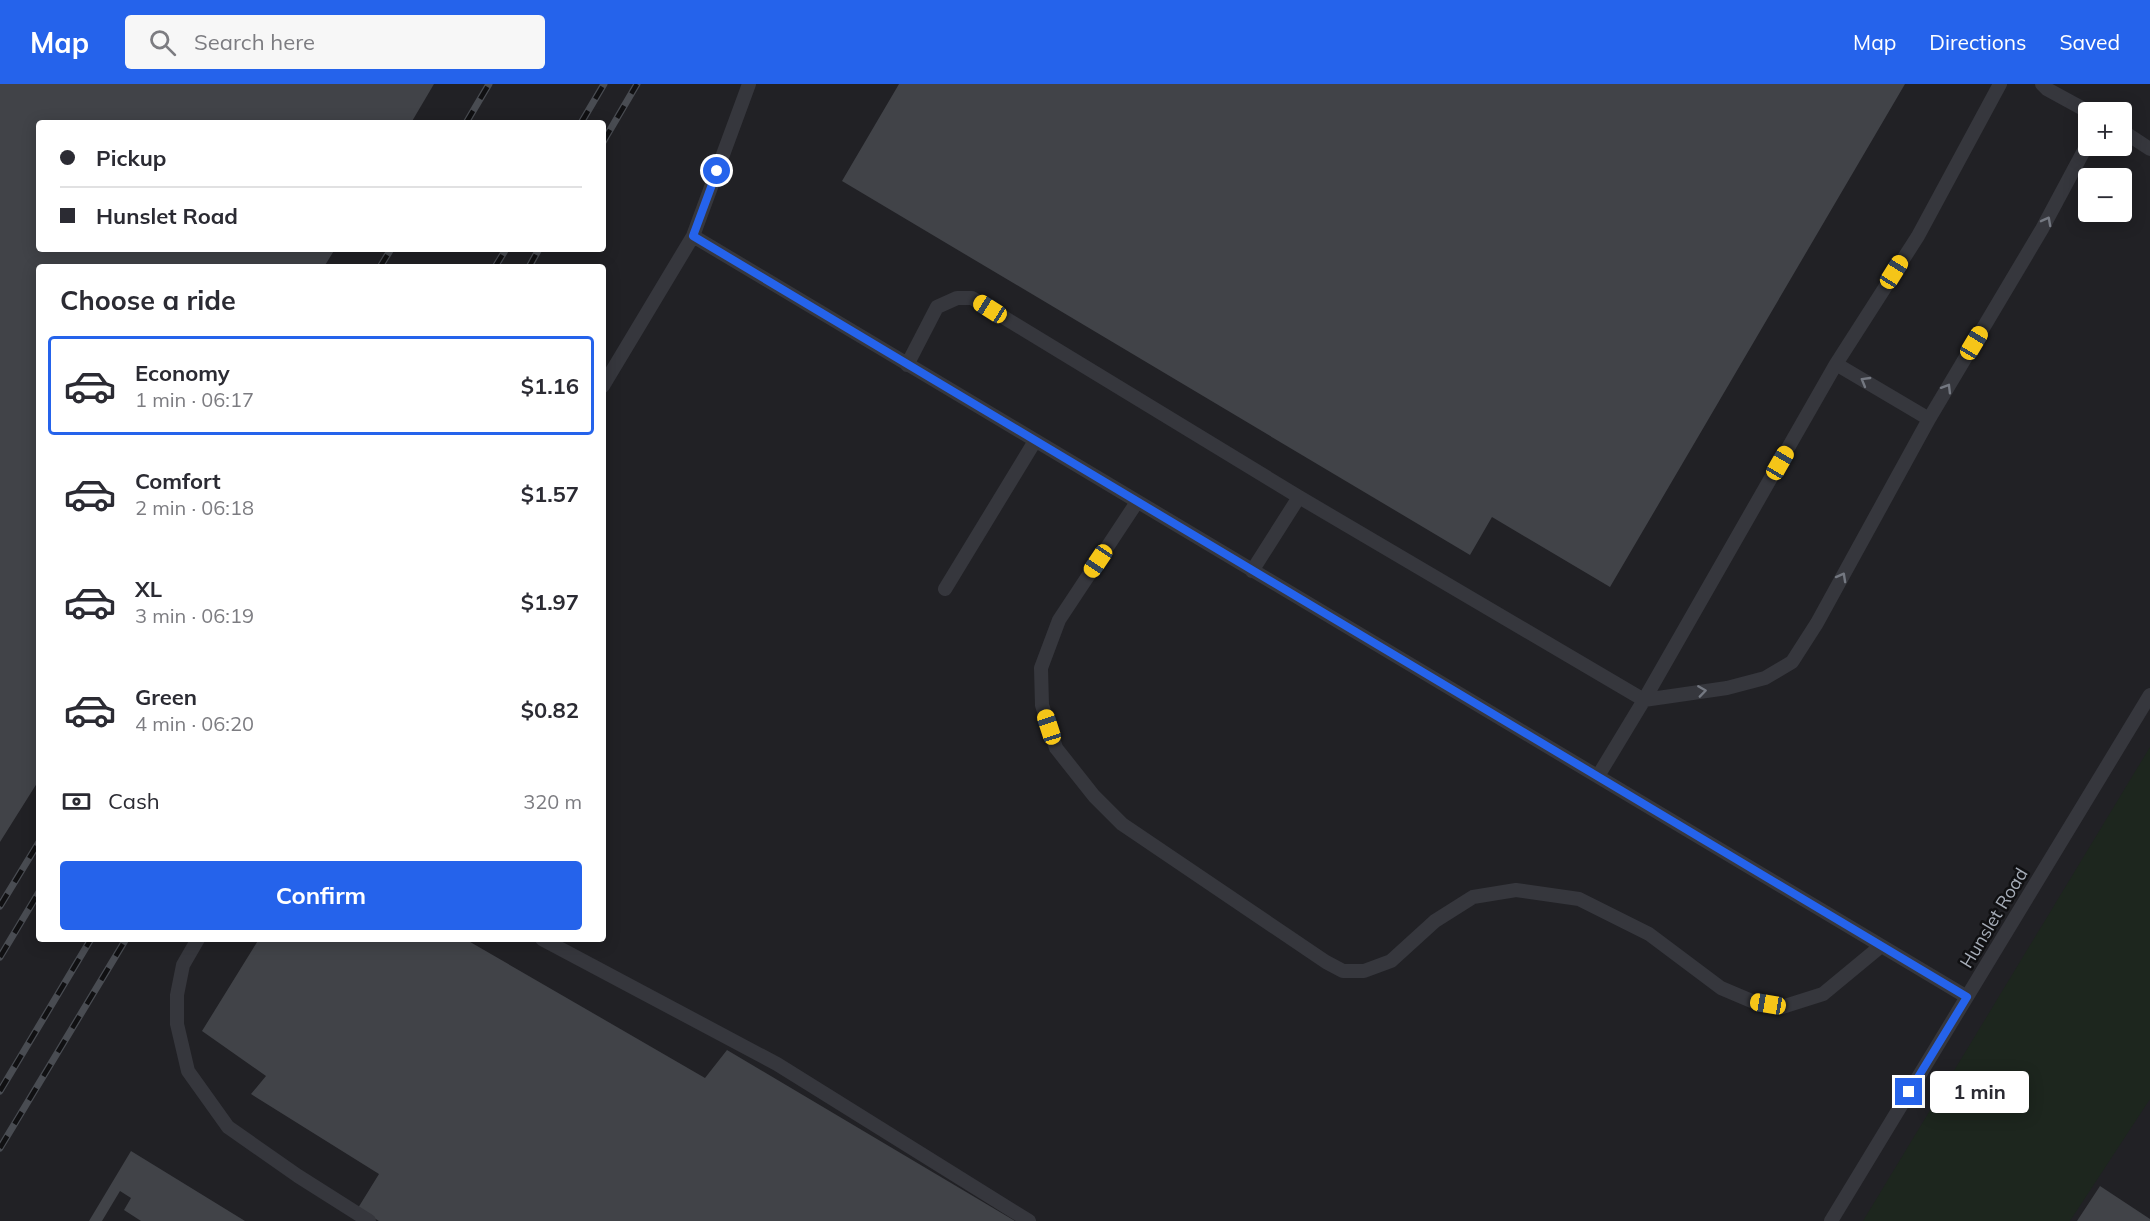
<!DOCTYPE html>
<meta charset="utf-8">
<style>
body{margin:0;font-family:Mulish,sans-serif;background:#f7f7f7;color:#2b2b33;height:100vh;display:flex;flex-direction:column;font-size:22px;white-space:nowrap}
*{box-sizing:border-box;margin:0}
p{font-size:20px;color:#7c7c81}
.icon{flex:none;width:33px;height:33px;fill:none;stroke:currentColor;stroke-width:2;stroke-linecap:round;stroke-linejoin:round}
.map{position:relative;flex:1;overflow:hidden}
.sheet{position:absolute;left:36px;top:180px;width:570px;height:678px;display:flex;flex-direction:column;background:#fff;border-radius:6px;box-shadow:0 3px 15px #0003}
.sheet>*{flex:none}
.banner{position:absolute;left:36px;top:36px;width:570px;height:132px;border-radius:6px;box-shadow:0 3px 15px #0003;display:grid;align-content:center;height:132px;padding:0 24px;background:#fff}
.buttons{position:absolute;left:2078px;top:18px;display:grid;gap:12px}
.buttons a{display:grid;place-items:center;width:54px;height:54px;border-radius:6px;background:#fff;box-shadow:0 3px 15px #0003;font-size:30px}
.end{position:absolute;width:27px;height:27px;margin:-14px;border:8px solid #2563eb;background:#fff;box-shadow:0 0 0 3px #fff}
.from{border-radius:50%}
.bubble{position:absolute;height:42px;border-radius:6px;background:#fff;box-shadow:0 3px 15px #0003;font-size:20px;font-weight:700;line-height:42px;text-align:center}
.car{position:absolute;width:18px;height:36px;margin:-18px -9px;border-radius:8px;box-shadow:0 0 4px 2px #0007;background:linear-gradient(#f5c518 24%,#345 0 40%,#f5c518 0 76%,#345 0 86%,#f5c518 0)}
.banner b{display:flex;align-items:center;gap:21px;height:57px;font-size:22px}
.banner b+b{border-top:2px solid #e1e1e2}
.banner i{width:15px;height:15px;background:#2b2b33}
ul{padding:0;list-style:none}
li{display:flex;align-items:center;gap:18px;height:99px;margin:0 12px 9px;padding:0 12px;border:3px solid transparent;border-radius:6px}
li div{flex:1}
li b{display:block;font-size:22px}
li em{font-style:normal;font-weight:700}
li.on{border-color:#2563eb}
li>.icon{width:54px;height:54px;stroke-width:1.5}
h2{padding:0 24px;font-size:27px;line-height:72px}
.pay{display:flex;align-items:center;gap:15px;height:66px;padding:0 24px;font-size:22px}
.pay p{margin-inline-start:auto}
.primary-button{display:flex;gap:12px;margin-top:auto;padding:12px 24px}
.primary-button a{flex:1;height:69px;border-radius:6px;background:#2563eb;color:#fff;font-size:24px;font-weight:700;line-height:69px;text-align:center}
header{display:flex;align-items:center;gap:36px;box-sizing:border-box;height:84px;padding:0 30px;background:#2563eb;color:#fff}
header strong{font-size:28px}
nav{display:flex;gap:33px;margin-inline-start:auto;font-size:21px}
.search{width:420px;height:54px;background:#f7f7f7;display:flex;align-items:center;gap:15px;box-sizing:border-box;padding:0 21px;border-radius:6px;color:#7c7c81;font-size:22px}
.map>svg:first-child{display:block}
.built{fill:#212125;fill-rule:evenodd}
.green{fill:#1d261e}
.building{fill:#414348}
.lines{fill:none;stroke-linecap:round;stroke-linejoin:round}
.service{stroke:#36373d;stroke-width:14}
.rail-casing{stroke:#494c52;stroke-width:7}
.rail{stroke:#101012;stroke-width:4.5;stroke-dasharray:14;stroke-linecap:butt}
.oneway{stroke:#747881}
.route{stroke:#2563eb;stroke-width:8}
.labels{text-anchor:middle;stroke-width:5;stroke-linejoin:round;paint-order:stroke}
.street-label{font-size:18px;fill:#a6adb8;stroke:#101012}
</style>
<header>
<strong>Map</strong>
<div class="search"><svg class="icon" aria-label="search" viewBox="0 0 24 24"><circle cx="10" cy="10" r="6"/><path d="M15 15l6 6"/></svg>Search here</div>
<nav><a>Map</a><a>Directions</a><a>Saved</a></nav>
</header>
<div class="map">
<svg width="2150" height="1137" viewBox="0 0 2150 1137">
<rect width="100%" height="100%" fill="#151517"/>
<path class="built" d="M0 0H2150V1137H0ZM2088 28H2121V62H2088ZM39 39H603V165H39ZM2088 94H2121V128H2088ZM39 183H603V855H39Z"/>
<path class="green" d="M2150 663V1015L2070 1137H1863Z"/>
<path class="building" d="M0 0H434L411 39H39V165H335L324 183H39V696L0 758Z
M899 0H1905L1610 503 1492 433 1470 471 842 97Z
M259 855H465L705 994 727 966 1015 1137H379L358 1124 379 1090 251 1010 266 992 202 947Z
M131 1067 245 1137H141L124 1126 131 1114 120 1107 102 1137H89Z
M2100 1102 2150 1135V1137H2077Z"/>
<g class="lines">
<path class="service" d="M2042 0 2047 5 2089 28
M2121 46 2150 65
M693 152 1967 913
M1836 280 1929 335
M907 281 937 223 957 214H972L1299 413 1644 616 1727 604 1765 594 1792 578 1817 539 1929 335 2042 145 2088 59
M603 302 693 152 749 0
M1137 418 1059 536 1041 584 1042 621 1056 664 1094 712 1122 740 1326 878 1343 887H1364L1391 877 1435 837 1473 813 1516 806 1579 815 1649 850 1721 904 1754 918 1782 923 1823 910 1881 862
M1252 487 1299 413
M945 505 1035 357
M1598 692 1644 616 1836 280 1918 152 2000 0
M198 855 183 881 177 911V940L188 987 228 1043 298 1092 369 1137
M542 855 777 980 1029 1137
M1831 1137 2150 611"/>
<defs>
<path id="rail" d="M466 39 489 0
M581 39 604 0
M603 58 637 0
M380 183 391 165
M495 183 506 165
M529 183 539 165
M0 822 39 758
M0 873 39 808
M0 1007 91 855
M0 1064 126 855"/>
</defs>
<use href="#rail" class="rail-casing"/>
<use href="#rail" class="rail"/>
</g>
<defs><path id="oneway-chevron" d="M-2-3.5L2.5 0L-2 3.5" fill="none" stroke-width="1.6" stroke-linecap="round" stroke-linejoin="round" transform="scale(1.5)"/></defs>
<g class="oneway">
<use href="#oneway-chevron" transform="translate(2047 137) rotate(-62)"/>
<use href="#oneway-chevron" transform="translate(1865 297) rotate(-150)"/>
<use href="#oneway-chevron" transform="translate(1947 304) rotate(-59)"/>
<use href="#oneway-chevron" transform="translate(1842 493) rotate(-61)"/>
<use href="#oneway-chevron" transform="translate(1702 607) rotate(-8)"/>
</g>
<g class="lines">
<path class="route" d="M717 87 693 152 1967 913 1909 1008"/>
</g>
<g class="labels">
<g class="street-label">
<text transform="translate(1994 834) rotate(-59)" y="6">Hunslet Road</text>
</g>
</g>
</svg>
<div class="buttons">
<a>+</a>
<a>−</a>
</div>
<i class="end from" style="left:717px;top:87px"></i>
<i class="end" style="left:1909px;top:1008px"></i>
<div class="bubble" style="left:1930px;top:987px;width:99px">1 min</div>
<i class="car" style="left:1894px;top:188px;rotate:32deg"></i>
<i class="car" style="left:990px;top:225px;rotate:302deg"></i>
<i class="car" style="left:1974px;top:259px;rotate:31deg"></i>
<i class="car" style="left:1780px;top:379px;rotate:30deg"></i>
<i class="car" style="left:1098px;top:477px;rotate:214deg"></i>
<i class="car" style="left:1049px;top:643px;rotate:342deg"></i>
<i class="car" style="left:1768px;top:920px;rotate:280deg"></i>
<div class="banner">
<b><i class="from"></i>Pickup</b>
<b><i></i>Hunslet Road</b>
</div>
<section class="sheet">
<h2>Choose a ride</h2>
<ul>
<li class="on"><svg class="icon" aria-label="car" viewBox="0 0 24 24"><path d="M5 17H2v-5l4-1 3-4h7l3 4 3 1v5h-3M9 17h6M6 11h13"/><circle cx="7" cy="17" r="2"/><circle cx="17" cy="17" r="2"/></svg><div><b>Economy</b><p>1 min · 06:17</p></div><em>$1.16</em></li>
<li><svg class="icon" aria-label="car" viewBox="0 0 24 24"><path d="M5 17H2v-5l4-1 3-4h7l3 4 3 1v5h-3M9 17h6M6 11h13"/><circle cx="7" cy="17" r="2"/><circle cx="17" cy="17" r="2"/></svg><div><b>Comfort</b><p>2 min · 06:18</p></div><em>$1.57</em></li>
<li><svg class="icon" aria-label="car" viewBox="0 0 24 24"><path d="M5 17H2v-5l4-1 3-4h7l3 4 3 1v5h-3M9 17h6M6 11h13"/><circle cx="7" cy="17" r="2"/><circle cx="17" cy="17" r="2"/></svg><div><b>XL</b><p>3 min · 06:19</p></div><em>$1.97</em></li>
<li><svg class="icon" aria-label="car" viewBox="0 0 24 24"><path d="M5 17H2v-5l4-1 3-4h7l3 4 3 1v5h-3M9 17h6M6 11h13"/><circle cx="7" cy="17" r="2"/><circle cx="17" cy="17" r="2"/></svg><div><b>Green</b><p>4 min · 06:20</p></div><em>$0.82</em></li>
</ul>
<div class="pay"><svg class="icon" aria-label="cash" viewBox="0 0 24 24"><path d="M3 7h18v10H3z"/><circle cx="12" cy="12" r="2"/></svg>Cash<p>320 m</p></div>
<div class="primary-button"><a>Confirm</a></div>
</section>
</div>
